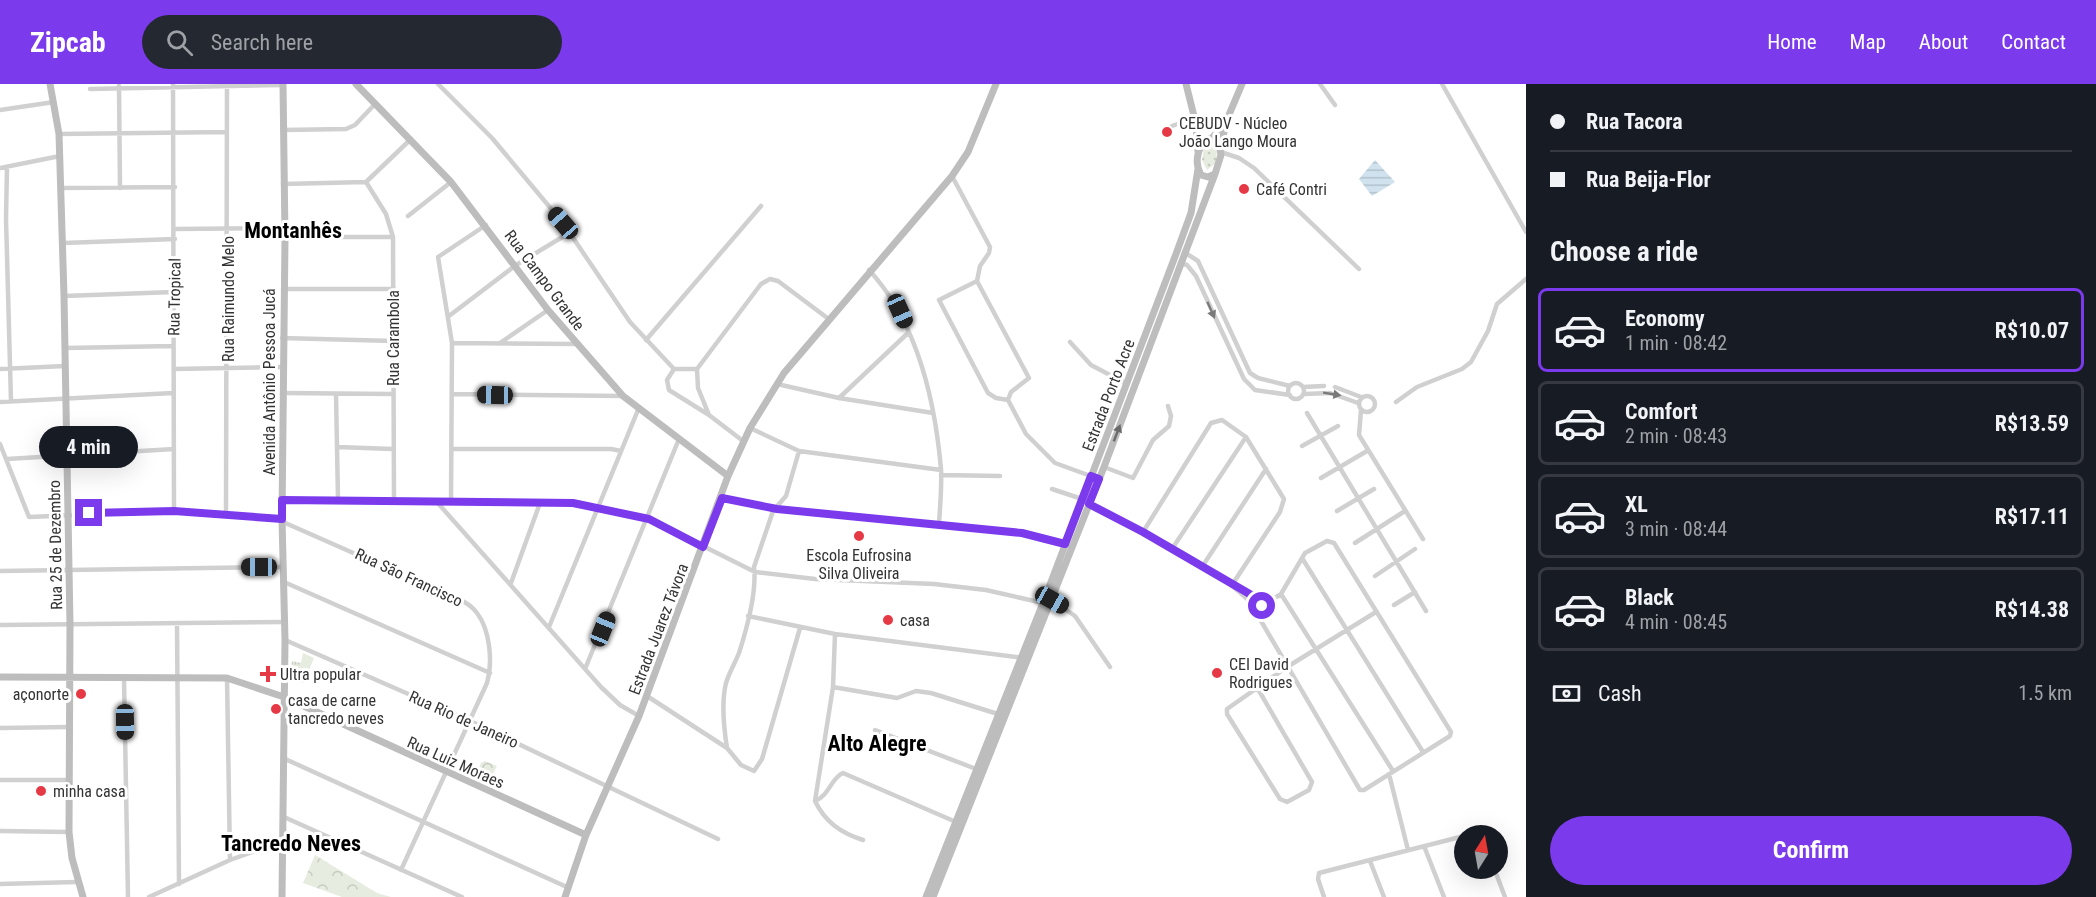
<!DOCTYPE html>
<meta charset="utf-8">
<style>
body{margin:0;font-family:"Roboto Condensed",sans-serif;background:#242831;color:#f1f3f6;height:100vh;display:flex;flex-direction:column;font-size:22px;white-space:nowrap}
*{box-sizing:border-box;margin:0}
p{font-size:20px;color:#9ea1a6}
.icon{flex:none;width:33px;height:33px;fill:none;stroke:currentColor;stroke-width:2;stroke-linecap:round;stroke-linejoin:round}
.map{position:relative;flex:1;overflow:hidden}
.sheet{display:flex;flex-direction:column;background:#171b24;width:570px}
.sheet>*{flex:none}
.guide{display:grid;align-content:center;height:132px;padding:0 24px;background:#171b24}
.needle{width:39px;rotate:11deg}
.fabs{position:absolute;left:1454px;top:741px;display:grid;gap:12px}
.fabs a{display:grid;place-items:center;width:54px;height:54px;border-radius:50%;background:#171b24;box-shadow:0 6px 24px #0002;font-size:30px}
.end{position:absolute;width:27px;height:27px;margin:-14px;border:8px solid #7c3aed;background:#fff;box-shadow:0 0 0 3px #fff}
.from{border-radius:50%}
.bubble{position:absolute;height:42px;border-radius:21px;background:#171b24;box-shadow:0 6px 24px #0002;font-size:20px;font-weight:700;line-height:42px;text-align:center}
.car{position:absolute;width:18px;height:36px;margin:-18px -9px;border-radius:8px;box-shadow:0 0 4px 2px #0007;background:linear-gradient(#222 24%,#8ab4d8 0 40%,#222 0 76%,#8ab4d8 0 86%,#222 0)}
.guide b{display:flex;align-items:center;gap:21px;height:57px;font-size:22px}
.guide b+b{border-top:2px solid #363941}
.guide i{width:15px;height:15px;background:#f1f3f6}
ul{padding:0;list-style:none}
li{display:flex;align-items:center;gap:18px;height:84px;margin:0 12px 9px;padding:0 12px;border:3px solid #363941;border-radius:9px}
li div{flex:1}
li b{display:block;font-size:22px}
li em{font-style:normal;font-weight:700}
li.selected{border-color:#7c3aed}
li>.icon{width:54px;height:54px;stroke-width:1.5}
h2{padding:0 24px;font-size:27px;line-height:72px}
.pay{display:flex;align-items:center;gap:15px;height:66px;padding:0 24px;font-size:22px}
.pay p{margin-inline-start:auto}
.action{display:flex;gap:12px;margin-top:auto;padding:12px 24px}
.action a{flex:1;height:69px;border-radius:36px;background:#7c3aed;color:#fff;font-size:24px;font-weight:700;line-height:69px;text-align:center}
header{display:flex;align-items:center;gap:36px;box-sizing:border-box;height:84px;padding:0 30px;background:#7c3aed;color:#fff}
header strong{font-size:28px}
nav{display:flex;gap:33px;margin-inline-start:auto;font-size:21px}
.search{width:420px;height:54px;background:#242831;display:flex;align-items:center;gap:15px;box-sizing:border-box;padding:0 21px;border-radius:33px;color:#9ea1a6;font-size:22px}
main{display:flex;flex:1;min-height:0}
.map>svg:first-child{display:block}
.grass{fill:url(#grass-dots)}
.forest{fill:url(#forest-crowns)}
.park{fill:url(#park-tufts)}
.water{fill:url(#water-rules)}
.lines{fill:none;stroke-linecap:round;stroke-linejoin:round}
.street{stroke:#d0d0d0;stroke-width:4.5}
.secondary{stroke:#bdbdbd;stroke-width:7}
.oneway{fill:#7a7a7a}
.oneway2{fill:#6a6a6a}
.route{stroke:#7c3aed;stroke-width:8}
.poi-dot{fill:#e63946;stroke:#fff;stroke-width:2}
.labels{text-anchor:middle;stroke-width:6;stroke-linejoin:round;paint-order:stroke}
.poi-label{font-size:16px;fill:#333;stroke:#fff;text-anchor:start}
.street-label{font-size:16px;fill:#333;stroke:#fff}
.district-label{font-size:22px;font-weight:bold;fill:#000;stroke:#fff}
</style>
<header>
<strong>Zipcab</strong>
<div class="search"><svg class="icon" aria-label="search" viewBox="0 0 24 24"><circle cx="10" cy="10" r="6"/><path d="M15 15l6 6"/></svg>Search here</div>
<nav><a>Home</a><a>Map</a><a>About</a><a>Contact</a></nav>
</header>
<main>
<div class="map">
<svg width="1526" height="813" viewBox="0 0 1526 813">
<defs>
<pattern id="grass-dots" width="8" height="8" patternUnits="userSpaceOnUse" patternTransform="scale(1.5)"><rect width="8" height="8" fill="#e6ecdf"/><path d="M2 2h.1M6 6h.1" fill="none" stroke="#c6cbc0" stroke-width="1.8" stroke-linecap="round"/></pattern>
<pattern id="forest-crowns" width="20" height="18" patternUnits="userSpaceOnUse" patternTransform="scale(1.5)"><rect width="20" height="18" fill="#e6ecdf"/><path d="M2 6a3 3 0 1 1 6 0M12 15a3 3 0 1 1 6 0" fill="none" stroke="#c6cbc0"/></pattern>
<pattern id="park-tufts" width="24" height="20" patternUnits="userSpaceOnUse" patternTransform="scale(1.5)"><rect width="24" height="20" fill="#e6ecdf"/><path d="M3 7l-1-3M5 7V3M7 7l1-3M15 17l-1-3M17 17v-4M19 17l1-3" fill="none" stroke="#c6cbc0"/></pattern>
<pattern id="water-rules" width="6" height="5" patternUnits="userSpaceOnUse" patternTransform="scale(1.5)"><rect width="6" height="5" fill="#cfe2ee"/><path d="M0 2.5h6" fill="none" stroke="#b2c2cd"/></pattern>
</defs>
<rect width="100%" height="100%" fill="#fff"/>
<path class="grass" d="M1212 59 1217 66 1216 79 1207 86 1202 76 1204 64Z"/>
<path class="forest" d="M485 677 497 682 487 701 474 696 481 679Z
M315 771 377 809 391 813H342L303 799Z"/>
<path class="park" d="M303 569 314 574 304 599 289 598 292 577 301 579Z"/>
<path class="water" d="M1375 76 1395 98 1372 112 1359 95Z"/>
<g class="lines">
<path class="street" d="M173 0 174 427
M438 0 492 54 563 139 630 238 674 285 667 296 669 306 709 331 743 357
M1320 0 1335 21
M1442 0 1526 148
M119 2 120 104
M90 5 283 1
M0 26 54 18
M1172 42 1194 34
M282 46 346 45 355 41 375 20
M59 50 227 48
M1221 68 1239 74 1254 84 1359 185
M7 83 6 135 11 317
M0 84 60 72
M952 92 990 163 989 169 980 182 977 197 1029 294 1011 308 1008 316 996 314 988 309 939 216 977 197
M366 98 386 130 393 153 394 417
M366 98 411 55
M283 100 366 98
M61 104 175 103
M408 132 451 98
M175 145 284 144
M285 153H393
M63 159 175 155
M1184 168 1198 177 1250 289 1258 294 1290 302
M1180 179 1187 181 1196 192 1244 295 1255 306 1290 311
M869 186C917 238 935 317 941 385 942 403 940 422 939 440
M283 205H394
M64 212 174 208
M449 232 516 181 569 149
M282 254 393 257
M646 256 761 122
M1070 258 1091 281 1127 300
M452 259 577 260
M500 259 548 226
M65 264 173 262
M0 285 65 282
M174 285 282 283
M674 285H697L761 200 770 195 778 197 830 236
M697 285 698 304 709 331
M1288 307a8 8 0 1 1 16 0a8 8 0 1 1-16 0Z
M777 300 839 314 933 329
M1303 303 1324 302
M1335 303 1361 313
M282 309 393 310
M336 310 338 416
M453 310 623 312
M1304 310 1330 309 1358 319
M1359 320a8 8 0 1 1 16 0a8 8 0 1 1-16 0Z
M839 314 908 249
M1008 316 1026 350 1055 379 1099 395
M0 318 173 309
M1396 318 1417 303 1462 285 1471 278 1488 247 1497 220 1526 195
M1361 326 1359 351 1423 455
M1307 329 1426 527
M750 344 799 367 941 386
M0 360 29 433 174 427 274 434 444 509C456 514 469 518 477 529 490 546 493 578 487 599L401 786
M1302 362 1338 342
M337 363 393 365
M453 365H611L621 367
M7 375 174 365
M1104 383 1133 394 1153 356 1169 342 1171 332 1168 322
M941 391 1000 392
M1321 394 1367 367
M1052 405 1082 415
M722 414 777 425 1022 449 1073 463
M282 416 573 419 649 435 755 488 815 495 934 500 986 506 1043 519
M436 417 601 603 620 621 639 632
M451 418 452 259 438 173 486 141
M1089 420C1139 445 1215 481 1252 520
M1337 427 1374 405
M226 429 227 0
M1143 448 1211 339 1222 336 1246 353 1284 415 1280 428 1232 501
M1355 459 1405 427
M1172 465 1246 353
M1302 474 1423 668
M1202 483 1266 385
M0 487 282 483
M1375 492 1415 465
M284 498 490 589
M511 499 540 419
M1245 509 1263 520 1261 525 1253 523 1256 516
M1281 510 1393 687
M1052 516 1075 532 1110 583
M1394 521 1415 508
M1254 525 1360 706H1364L1450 652 1451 648 1334 459 1327 457 1305 469 1281 510 1262 522
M748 532 835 550 1024 574
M177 539 179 800
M0 541 285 538
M549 543 638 326
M835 550 833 603 815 717C825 738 841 749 863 756
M285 556 470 637 718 755
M585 585 679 355
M124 594 128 813
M227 594 230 776
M833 603 897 614 916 607 931 609 1001 631
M1258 605 1312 698 1309 706 1287 718 1280 715 1227 630V625L1287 583 1376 528
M647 612 727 664 741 681 754 687 762 675 800 544
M0 644 69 643
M875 646 976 685
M727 664C724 645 721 619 726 599 729 589 735 579 739 569 747 544 757 508 754 483L773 427 786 412 799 367
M283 674 569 804
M1389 690 1408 766
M0 696H69
M815 717C829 712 831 694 843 689L956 738
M284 733 462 813
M0 747 69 748
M1464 752 1475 749 1479 752
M1424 762 1444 813
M1370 777 1384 813
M1494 784 1505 813
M0 800 77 798
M149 813 230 776 283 757
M1324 813 1318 795 1319 789 1464 752"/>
<path class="secondary" d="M50 0 59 50 64 212 70 540 69 748 72 774 83 813
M356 0 451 98 548 226 623 312 728 392
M1186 0 1196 40 1198 68
M1208 55 1219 58 1221 71 1215 90 1208 93 1201 91C1194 79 1197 63 1208 55Z
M1211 55 1226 38
M1221 63 1226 38 1242 0
M0 593 227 594 284 613 586 751
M282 813 285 556 282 435 285 153 283 0
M565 813 586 751 639 632 728 392 750 344 784 289 952 92 968 68 996 0
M926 813 1043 519 1176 170 1191 129 1198 85
M933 813 1104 383 1215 90"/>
</g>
<defs><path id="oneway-solid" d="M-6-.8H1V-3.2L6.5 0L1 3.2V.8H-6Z" transform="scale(1.5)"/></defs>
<g class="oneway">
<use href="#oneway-solid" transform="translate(1211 226) rotate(66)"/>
<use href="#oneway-solid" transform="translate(1332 310) rotate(9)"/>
</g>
<use class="oneway2" href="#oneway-solid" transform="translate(1117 349) rotate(-69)"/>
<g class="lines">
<path class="route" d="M89 429 174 427 282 435V416L573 419 649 435 703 463 722 414 777 425 1022 449 1065 460 1091 392 1099 395 1089 420 1143 448 1260 516 1262 522"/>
</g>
<g class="poi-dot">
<circle cx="1167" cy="48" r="6"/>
<circle cx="1244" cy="105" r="6"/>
<circle cx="859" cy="452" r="6"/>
<circle cx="888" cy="536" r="6"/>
<circle cx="1217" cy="589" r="6"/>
<path d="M265 581h6v6h6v6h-6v6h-6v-6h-6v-6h6z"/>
<circle cx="81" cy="610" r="6"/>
<circle cx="276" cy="625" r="6"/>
<circle cx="41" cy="707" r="6"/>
</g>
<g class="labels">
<g class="poi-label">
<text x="1179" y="45">CEBUDV - Núcleo<tspan x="1179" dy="18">João Lango Moura</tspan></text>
<text x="1256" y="111">Café Contri</text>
<text x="859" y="477" text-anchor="middle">Escola Eufrosina<tspan x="859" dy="18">Silva Oliveira</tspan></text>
<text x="900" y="542">casa</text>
<text x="1229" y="586">CEI David<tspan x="1229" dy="18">Rodrigues</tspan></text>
<text x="280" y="596">Ultra popular</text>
<text x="69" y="616" text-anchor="end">açonorte</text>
<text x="288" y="622">casa de carne<tspan x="288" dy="18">tancredo neves</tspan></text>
<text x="53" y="713">minha casa</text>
</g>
<g class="street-label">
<text transform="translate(545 196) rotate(53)" y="6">Rua Campo Grande</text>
<text transform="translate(174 213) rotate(-89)" y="6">Rua Tropical</text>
<text transform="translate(228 215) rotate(-90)" y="6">Rua Raimundo Melo</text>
<text transform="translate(393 254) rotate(-90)" y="6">Rua Carambola</text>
<text transform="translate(269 298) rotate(-90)" y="6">Avenida Antônio Pessoa Jucá</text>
<text transform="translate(1108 311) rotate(-69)" y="6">Estrada Porto Acre</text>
<text transform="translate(55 461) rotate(-91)" y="6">Rua 25 de Dezembro</text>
<text transform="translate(409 493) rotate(25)" y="6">Rua São Francisco</text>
<text transform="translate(658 545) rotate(-69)" y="6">Estrada Juarez Távora</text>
<text transform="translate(464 635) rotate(24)" y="6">Rua Rio de Janeiro</text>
<text transform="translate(456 678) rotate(24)" y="6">Rua Luiz Moraes</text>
</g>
<g class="district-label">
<text x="293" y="154">Montanhês</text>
<text x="877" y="667">Alto Alegre</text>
<text x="291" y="767">Tancredo Neves</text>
</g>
</g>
</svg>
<div class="fabs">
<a><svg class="needle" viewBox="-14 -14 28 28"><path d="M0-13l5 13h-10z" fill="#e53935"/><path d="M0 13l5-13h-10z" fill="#9ea1a6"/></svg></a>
</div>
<i class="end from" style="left:1262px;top:522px"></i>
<i class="end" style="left:89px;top:429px"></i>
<div class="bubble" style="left:39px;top:342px;width:99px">4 min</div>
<i class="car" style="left:563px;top:139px;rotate:319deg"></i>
<i class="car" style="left:900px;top:227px;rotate:156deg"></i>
<i class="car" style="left:495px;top:311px;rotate:271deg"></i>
<i class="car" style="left:259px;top:483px;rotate:270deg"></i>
<i class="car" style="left:1052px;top:516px;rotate:119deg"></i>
<i class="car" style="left:603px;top:545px;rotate:22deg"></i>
<i class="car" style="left:125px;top:638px;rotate:179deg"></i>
</div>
<section class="sheet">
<div class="guide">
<b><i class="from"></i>Rua Tacora</b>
<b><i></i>Rua Beija-Flor</b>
</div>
<h2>Choose a ride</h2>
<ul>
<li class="selected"><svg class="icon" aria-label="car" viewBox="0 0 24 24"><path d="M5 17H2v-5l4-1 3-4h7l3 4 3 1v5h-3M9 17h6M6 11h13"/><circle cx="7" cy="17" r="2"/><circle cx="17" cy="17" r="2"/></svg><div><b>Economy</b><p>1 min · 08:42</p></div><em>R$10.07</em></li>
<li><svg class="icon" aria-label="car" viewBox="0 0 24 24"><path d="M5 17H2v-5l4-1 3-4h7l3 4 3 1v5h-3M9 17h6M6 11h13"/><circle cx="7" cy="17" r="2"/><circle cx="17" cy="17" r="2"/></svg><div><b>Comfort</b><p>2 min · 08:43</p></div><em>R$13.59</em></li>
<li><svg class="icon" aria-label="car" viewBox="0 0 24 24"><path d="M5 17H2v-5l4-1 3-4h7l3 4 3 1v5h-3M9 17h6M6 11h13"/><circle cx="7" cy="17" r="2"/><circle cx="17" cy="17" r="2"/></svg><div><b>XL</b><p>3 min · 08:44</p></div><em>R$17.11</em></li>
<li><svg class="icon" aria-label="car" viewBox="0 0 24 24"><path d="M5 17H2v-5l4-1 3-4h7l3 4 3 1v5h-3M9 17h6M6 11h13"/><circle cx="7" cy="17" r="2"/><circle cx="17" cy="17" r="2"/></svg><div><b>Black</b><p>4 min · 08:45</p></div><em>R$14.38</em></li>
</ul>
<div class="pay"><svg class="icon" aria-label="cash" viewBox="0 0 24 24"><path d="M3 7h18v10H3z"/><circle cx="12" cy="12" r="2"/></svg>Cash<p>1.5 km</p></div>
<div class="action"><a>Confirm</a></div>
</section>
</main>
